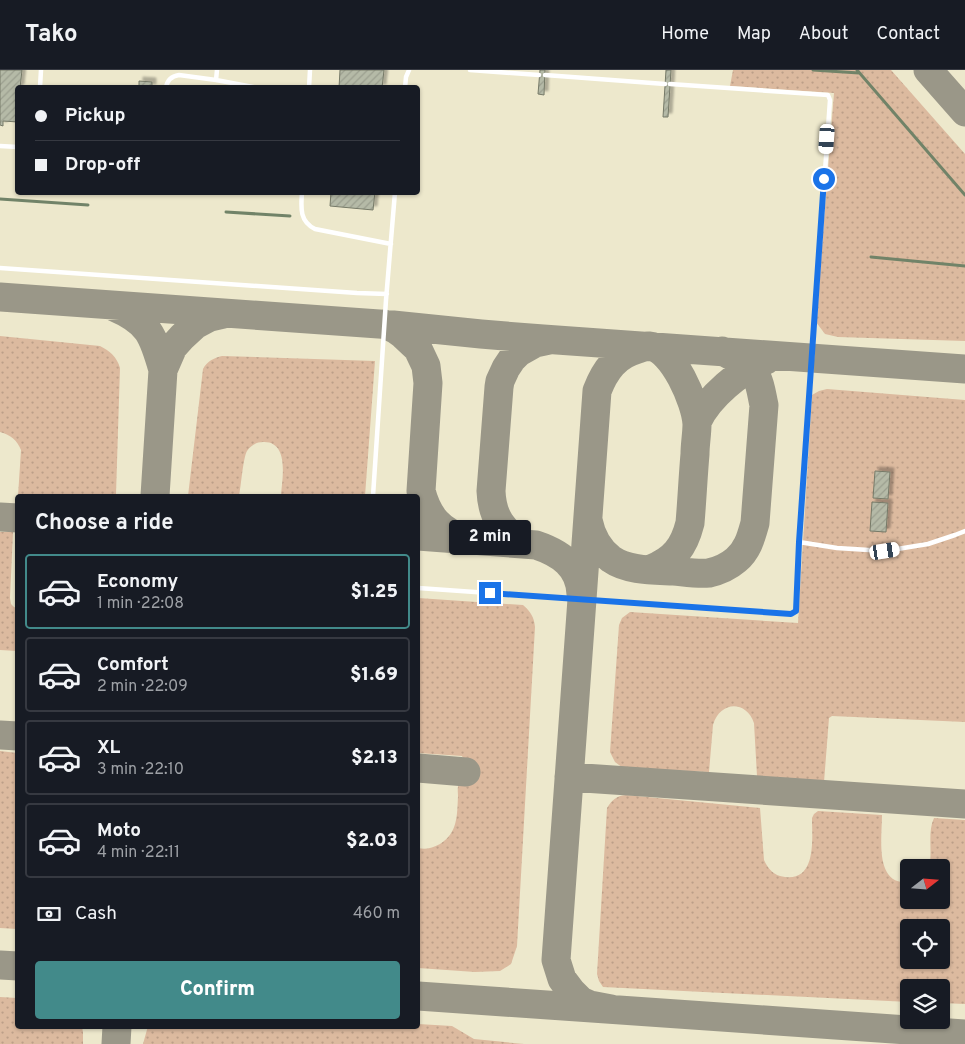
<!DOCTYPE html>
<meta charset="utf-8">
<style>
body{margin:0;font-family:Overpass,sans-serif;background:#20242c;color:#f1f3f6;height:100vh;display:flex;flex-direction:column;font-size:19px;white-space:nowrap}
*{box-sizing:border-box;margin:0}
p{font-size:16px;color:#9ea1a6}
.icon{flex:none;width:28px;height:28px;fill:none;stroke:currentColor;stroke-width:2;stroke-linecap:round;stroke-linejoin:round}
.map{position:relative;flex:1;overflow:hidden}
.panel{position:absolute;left:15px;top:424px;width:405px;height:535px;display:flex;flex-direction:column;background:#171b24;border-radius:5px;box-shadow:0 1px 4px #0004}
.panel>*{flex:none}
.top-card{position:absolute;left:15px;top:15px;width:405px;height:110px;border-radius:5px;box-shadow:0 1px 4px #0004;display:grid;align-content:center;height:110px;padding:0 20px;background:#171b24}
.needle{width:32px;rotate:73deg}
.tools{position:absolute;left:900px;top:789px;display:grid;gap:10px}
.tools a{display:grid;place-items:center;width:50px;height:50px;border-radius:5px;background:#171b24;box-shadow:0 1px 4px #0004;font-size:25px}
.end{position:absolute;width:22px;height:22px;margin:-11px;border:6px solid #1a73e8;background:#fff;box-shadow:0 0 0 2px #fff}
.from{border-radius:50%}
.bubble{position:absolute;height:35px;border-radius:5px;background:#171b24;box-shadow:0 1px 4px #0004;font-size:16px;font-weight:800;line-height:35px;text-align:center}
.car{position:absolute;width:15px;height:30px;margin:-15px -8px;border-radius:6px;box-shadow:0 0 4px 1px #0007;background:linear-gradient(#fff 24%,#345 0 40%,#fff 0 76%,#345 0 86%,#fff 0)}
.top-card b{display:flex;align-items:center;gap:18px;height:48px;font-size:19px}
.top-card b+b{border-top:1px solid #363941}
.top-card i{width:12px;height:12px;background:#f1f3f6}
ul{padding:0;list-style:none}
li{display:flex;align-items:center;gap:15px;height:75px;margin:0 10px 8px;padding:0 10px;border:2px solid #363941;border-radius:5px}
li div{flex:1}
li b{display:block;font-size:19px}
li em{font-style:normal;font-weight:800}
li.on{border-color:#428a8a}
li>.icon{width:45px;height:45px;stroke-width:1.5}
h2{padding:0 20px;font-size:22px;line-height:60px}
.pay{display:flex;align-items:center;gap:12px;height:55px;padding:0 20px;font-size:19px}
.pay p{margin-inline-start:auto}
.action{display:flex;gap:10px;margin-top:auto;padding:10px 20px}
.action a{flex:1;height:58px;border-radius:5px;background:#428a8a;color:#fff;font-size:20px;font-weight:800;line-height:58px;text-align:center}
header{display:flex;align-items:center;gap:30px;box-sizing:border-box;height:70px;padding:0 25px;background:#171b24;border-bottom:1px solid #363941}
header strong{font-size:24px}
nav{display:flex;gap:28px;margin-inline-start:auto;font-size:18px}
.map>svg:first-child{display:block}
.built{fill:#ede8cc;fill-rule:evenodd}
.grass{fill:url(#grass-dots);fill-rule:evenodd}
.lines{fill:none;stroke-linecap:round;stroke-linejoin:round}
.stream{stroke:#718368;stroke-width:3}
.taxiway{stroke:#9a9788;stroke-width:29}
.building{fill:url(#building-hatch);stroke:#767a68;filter:url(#shadow)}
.lane{stroke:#fff;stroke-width:4.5}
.route{stroke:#1a73e8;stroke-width:6}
</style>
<header>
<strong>Tako</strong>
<nav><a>Home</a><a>Map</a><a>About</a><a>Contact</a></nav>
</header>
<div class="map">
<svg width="965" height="974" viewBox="0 0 965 974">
<defs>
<pattern id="grass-dots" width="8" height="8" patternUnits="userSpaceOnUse" patternTransform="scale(1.25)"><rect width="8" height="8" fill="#dcba9f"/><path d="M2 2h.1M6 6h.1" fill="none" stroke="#bc9f88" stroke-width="1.8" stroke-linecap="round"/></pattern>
<pattern id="building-hatch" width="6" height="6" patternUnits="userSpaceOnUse" patternTransform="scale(1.25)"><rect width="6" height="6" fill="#b5baa7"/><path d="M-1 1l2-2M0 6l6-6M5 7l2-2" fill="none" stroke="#9b9f8f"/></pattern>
<filter id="shadow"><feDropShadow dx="4" dy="-4" stdDeviation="1" flood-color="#0004"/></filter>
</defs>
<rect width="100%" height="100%" fill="#f8f4df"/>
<path class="built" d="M0 0H965V974H0ZM18 18H418V122H18ZM18 426H418V956H18ZM909 798H941V830H909ZM909 858H941V890H909ZM909 918H941V950H909Z"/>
<path class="grass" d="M733 0H891L965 84V271L838 267 825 264 816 252 834 23 730 16Z
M0 266 100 276C110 281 117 287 120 298L116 424 115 426H18L21 380C17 370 11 365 0 362Z
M222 286 375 291 365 426H281C282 410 290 371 263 372 257 372 251 375 247 381 243 388 241 417 239 426H188L203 299C207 291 214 288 222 286Z
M827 319 965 330V652L832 646 829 648 824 712 757 706 754 653C746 630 720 631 713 655L709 702 623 698 615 692 610 682 619 555 622 548 630 542 798 553 812 325 819 321Z
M0 462H13L10 528 11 534 14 537 17 538V581L0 580Z
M418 528 523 535C531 542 534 547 535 557L517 876 511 894 500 901 475 902 418 898V778C426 780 432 778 440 774 458 763 457 745 458 726 458 723 457 717 459 714 460 712 462 711 464 708 468 701 466 693 462 686L418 683Z
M0 681 17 683V859L0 858Z
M626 725 760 738 764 790C768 799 774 806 785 807 817 811 812 768 812 748L814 744 818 741 882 745C882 767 874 816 909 812V830H941V798L929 797C933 782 927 763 934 748L965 750V934L941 933V918H909V932L603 917 599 911 597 904 607 738C612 730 616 726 626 725ZM909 858H941V890H909Z
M0 927 17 928 18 956H82L83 963V974H0Z
M418 954 452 956 474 969 524 974H143L148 956H418Z"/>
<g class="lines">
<path class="stream" d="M813 0 859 3
M857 0 965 125
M0 129 88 135
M226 142 290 146
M871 187 965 196"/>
<path class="taxiway" d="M928 0 965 42
M0 227 393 255 481 264 543 269 965 299
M114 237C149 252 153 265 163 300
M384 254 395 259 402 264 418 279 426 296 428 313 421 421C428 448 440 460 465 470
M697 352C708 327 741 300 766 290
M155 426 163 300 173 277 182 267 195 255 210 247 223 244
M0 447 18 448
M588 450C591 465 598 479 611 489 628 501 654 500 674 501 685 502 697 504 709 503 718 501 729 496 736 490 748 480 751 467 755 453L764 335C762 327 761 316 757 308 750 295 735 287 722 281
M418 466 536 475C560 483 580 496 581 524
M525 474C502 462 492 446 491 421L499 317 500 311 506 298 512 289 519 282 535 273 549 270
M0 665 18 666
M418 698 466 702
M569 707 965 734
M0 895 18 896
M418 926 965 964
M611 939 590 935 581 931 571 921 562 909 556 890 597 321C605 300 616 285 638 279 641 278 646 276 649 276 673 278 696 333 697 354 697 364 695 374 695 384 693 407 692 430 690 453 684 477 674 490 651 499
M116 974 117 956"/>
</g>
<path class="building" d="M0 0H22L20 18H18V52L3 51V56L0 55Z
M340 0H384L382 18H339Z
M540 0H545L544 25 538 24Z
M666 0H671L668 47H663Z
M139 11 152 12V18H139Z
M331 122H375L373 140 330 136Z
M875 401 890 402 888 429 873 428Z
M872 432 888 433 886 462 870 461Z"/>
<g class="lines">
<path class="lane" d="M217 0 216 10 259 18
M470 0 539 5
M545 5 665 14
M40 17 41 0
M166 18C167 10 172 6 179 5L216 10
M309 18 310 0
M405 18 406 7 409 0
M0 76 18 77
M302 122C301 137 299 151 315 159L391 174
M0 198 357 223 387 224
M373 426 386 230 395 122
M799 472 837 478 885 481 928 474 955 465 965 461
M418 518 791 544 796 541 799 472 830 30 828 25 670 14"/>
</g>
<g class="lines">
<path class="route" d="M490 523 791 544 796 541 799 472 824 109"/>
</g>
</svg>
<div class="tools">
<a><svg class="needle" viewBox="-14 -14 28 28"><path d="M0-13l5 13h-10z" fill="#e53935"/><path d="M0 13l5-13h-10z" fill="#9ea1a6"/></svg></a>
<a><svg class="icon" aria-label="locate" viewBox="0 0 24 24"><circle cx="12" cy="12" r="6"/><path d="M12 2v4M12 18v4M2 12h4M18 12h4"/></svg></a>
<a><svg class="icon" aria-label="layers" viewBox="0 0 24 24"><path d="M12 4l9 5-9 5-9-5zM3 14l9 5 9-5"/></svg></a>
</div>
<i class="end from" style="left:824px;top:109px"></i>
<i class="end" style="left:490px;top:523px"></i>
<div class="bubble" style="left:449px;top:450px;width:82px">2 min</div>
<i class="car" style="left:827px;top:69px;rotate:184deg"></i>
<i class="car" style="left:885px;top:481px;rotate:81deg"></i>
<div class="top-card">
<b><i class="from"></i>Pickup</b>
<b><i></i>Drop-off</b>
</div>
<section class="panel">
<h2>Choose a ride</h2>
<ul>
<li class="on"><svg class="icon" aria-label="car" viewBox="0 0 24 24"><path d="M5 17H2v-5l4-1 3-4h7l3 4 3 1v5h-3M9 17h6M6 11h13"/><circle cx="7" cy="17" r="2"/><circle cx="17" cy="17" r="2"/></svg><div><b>Economy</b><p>1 min · 22:08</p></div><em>$1.25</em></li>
<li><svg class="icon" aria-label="car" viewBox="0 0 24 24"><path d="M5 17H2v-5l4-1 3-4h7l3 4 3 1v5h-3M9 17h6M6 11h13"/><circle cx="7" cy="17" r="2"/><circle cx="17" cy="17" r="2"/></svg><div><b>Comfort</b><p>2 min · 22:09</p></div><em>$1.69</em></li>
<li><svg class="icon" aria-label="car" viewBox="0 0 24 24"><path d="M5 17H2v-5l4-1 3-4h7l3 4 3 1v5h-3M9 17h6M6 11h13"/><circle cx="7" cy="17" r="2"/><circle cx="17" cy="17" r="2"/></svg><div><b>XL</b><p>3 min · 22:10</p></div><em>$2.13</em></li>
<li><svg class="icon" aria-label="car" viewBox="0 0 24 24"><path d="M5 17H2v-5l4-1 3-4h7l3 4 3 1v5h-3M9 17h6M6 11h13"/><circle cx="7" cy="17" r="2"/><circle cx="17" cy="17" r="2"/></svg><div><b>Moto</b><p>4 min · 22:11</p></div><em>$2.03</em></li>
</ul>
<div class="pay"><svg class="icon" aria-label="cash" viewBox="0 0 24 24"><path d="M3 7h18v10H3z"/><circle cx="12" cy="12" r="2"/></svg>Cash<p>460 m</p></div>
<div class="action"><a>Confirm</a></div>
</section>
</div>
